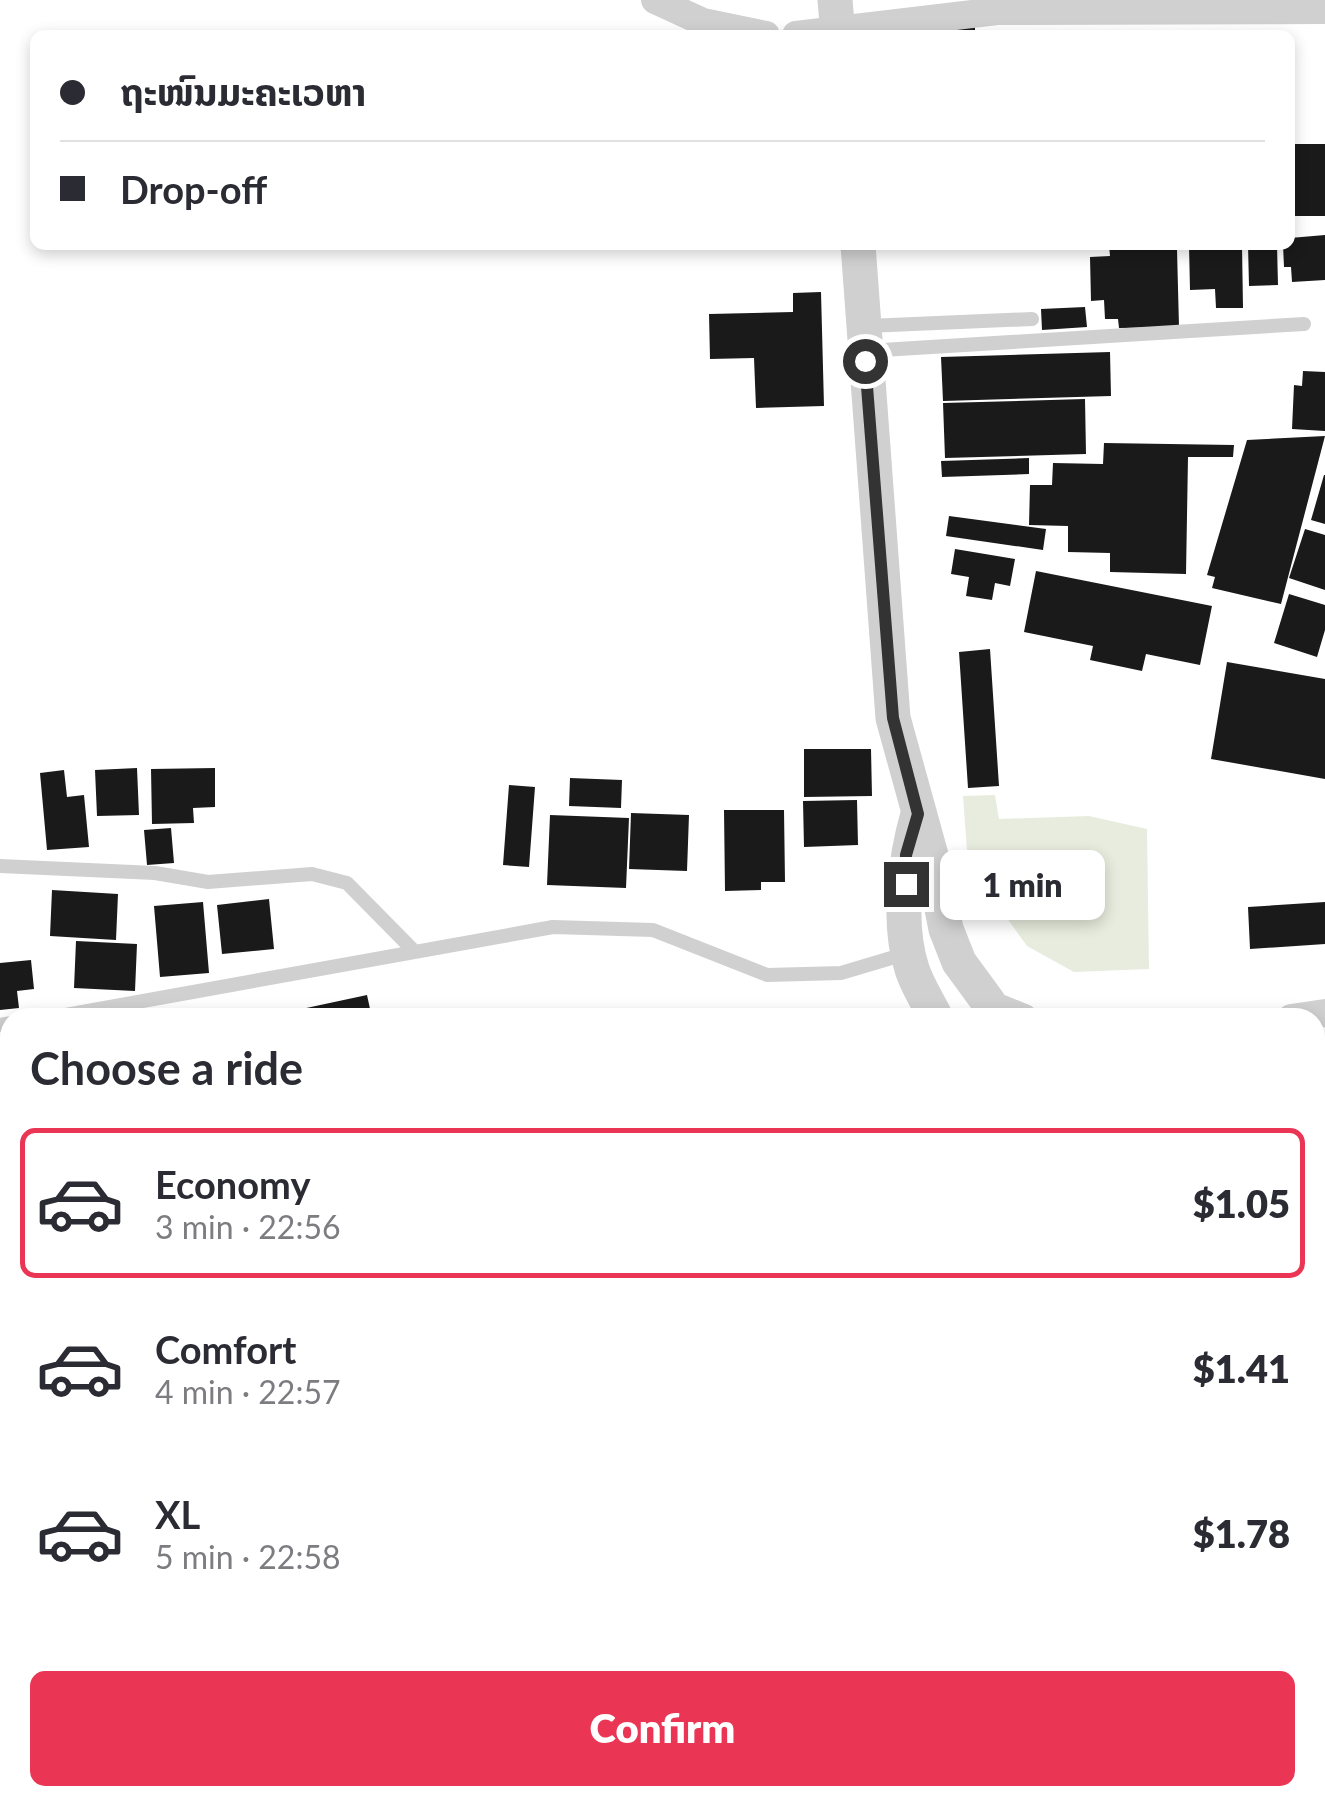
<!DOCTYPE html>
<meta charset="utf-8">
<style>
body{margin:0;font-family:Lato,"Noto Sans Lao",sans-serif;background:#f2f2f3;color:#2b2b33;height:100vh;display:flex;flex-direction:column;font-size:38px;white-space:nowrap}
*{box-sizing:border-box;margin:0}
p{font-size:32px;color:#7c7c81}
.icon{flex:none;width:55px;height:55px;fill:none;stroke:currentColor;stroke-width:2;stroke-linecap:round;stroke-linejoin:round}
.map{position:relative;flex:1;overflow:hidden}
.side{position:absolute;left:0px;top:1008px;width:1325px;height:798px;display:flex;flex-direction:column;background:#fff;border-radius:30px 30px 0 0;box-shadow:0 5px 15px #0003}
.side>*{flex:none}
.top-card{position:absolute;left:30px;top:30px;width:1265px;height:220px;border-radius:15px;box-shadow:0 5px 15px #0003;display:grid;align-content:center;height:220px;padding:0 30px;background:#fff}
.end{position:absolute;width:45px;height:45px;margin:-22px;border:12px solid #333;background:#fff;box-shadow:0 0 0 5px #fff}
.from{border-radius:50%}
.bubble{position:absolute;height:70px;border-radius:15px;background:#fff;box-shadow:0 5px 15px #0003;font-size:32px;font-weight:800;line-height:70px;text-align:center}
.top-card b{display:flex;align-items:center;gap:35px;height:95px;font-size:38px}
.top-card b+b{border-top:2px solid #e1e1e2}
.top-card i{width:25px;height:25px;background:#2b2b33}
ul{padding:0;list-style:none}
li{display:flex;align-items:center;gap:30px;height:150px;margin:0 20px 15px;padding:0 10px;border:5px solid transparent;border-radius:15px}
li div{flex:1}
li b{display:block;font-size:38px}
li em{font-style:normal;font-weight:800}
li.active{border-color:#ea3555}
li>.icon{width:90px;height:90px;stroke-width:1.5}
h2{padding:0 30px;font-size:45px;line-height:120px}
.cta{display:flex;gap:20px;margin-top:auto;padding:20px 30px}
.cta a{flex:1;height:115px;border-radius:15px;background:#ea3555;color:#fff;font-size:40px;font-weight:800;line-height:115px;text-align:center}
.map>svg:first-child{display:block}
.green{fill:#e7ecde}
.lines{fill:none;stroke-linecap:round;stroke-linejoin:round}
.taxiway{stroke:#c4c4c4;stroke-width:90}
.building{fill:#1a1a1a}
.service{stroke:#d0d0d0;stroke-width:14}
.minor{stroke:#d0d0d0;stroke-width:28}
.tertiary{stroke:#d0d0d0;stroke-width:35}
.route{stroke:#333;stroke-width:12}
</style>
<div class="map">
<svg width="1325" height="1803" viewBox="0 0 1325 1803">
<rect width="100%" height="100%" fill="#fff"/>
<path class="green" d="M995 795 999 819 1089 816 1147 829 1149 969 1074 972 1027 946 968 864 963 796Z
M10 1156V1424L0 1441V1158Z
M1030 1795H1121L1127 1803H1032Z"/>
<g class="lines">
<path class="taxiway" d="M23 1803 29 1795"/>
</g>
<path class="building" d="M975 26V35H916L915 28Z
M1290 144H1325V216H1290Z
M1325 235V280L1292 282 1291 267H1284L1283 245H1290V238Z
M1109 245H1165V249H1177L1179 327 1119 328 1118 319H1105L1104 300 1091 301 1090 257 1110 256Z
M1189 245H1242L1243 308H1216L1215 289 1190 290Z
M1248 245H1277L1278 285 1249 286Z
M821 292 824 406 756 408 754 358 710 359 709 314 793 312V293Z
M1085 307 1087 327 1042 330 1041 309Z
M1110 352 1111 396 943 401 941 357Z
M1303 371 1325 372V431L1292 429 1294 385 1302 386Z
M1085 399 1086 454 945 458 943 403Z
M1325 436 1281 604 1212 588 1215 577 1207 575 1247 440Z
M1104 443 1234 445 1233 457H1188L1186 574 1110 572V553L1068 552V526L1029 525 1030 485H1052L1053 463 1103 464Z
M1029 458V474L942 477 941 461Z
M1324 475H1325V524L1311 520Z
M949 516 1046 529 1043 550 946 536Z
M1305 529 1325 535V590L1289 578Z
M955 549 1015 559 1010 586 995 583 992 600 966 596 969 577 951 574Z
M1036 571 1212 606 1200 665 1146 654 1142 671 1090 660 1093 646 1024 632Z
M1289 594 1325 605V630L1317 657 1274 643Z
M990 649 999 786 968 788 959 652Z
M1227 662 1325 679V779L1211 759Z
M804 749H871L872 796 804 797Z
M137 768 139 815 97 816 95 770Z
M215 768V807L193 808 194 823 152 824 151 769Z
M64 770 67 797 84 795 89 847 47 850 40 773Z
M570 778 622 780 621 808 569 806Z
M509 785 535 787 529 867 503 865Z
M857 800 858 845 804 847 803 801Z
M724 810H784L785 882H761V890L725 891Z
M631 813 689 815 687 871 629 869Z
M550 815 629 818 626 888 547 885Z
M171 828 174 863 147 865 144 830Z
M52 890 118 894 116 940 50 936Z
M269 899 274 949 222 954 217 905Z
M203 902 209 973 160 977 154 906Z
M1325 902V944L1250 949 1248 907Z
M76 941 137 944 135 991 74 988Z
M31 960 34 989 17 991 19 1008 0 1010V963Z
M367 995 372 1018H269V1016Z
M1325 1337V1381L1315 1385V1341Z"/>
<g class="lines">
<path class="service" d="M867 326 1032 319
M866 351 1304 324
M0 866 155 873 208 882 312 874 347 883 413 950
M49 1018 553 927 653 930 767 975 841 973 908 953
M0 1025 10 1023
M1008 1795 1009 1803"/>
<path class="minor" d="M655 0 703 22 766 35
M796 35 997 11 1325 10
M1002 1009 1024 1018
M1291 1018 1325 1013"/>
<path class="tertiary" d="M835 0 838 35
M858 245 893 718 932 859 946 929 959 962 989 1003
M918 814C905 859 897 923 912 969 917 985 928 1002 936 1018
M1315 1502 1325 1515
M1315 1594 1325 1607"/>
</g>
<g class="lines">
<path class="route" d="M865 361 893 718 918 814 906 855V884"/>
</g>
</svg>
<i class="end from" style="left:865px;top:361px"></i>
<i class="end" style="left:906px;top:884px"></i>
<div class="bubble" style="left:940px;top:850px;width:165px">1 min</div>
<div class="top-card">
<b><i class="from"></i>ຖະໜົນມະຄະເວຫາ</b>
<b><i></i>Drop-off</b>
</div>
<section class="side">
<h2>Choose a ride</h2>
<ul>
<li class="active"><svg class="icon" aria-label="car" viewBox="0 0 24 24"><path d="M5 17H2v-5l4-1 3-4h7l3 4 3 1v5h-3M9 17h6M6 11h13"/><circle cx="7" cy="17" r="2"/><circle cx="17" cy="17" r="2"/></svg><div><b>Economy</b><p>3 min · 22:56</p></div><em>$1.05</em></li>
<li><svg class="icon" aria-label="car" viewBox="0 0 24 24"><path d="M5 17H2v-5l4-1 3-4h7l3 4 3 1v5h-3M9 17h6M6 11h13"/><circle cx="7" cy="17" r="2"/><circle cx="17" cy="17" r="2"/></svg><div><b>Comfort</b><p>4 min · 22:57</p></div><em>$1.41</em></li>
<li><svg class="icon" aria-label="car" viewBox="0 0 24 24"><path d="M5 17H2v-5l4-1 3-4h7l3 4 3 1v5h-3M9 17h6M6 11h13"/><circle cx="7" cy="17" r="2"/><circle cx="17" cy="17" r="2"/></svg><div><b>XL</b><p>5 min · 22:58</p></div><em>$1.78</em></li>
</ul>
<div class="cta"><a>Confirm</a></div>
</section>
</div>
